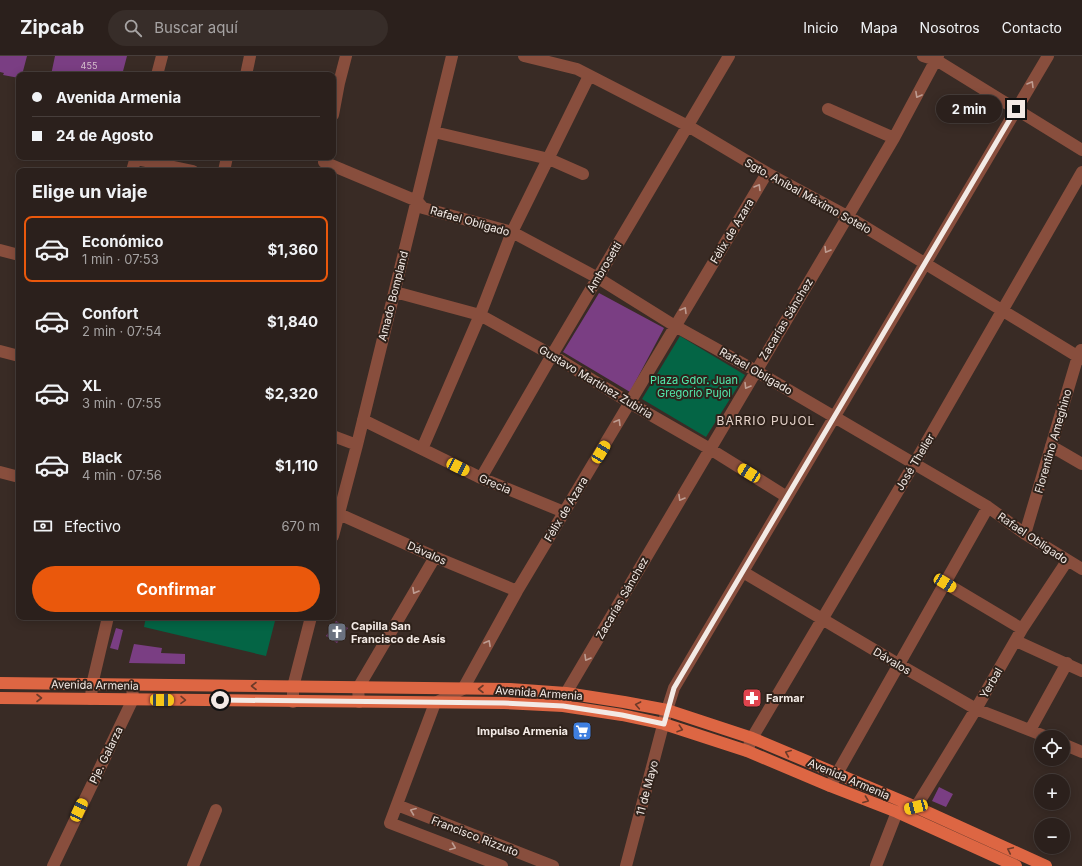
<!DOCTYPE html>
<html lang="es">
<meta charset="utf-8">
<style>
body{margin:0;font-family:Inter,sans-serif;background:#372d29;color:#f1f3f6;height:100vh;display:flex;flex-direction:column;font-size:15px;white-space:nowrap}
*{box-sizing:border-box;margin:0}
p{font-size:13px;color:#a6a3a3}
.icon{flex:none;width:22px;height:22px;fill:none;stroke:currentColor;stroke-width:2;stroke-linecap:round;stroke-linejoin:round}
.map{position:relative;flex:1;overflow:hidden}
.panel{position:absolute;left:16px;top:112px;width:320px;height:452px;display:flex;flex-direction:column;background:#2b201c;border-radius:8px;box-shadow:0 2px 10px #0003,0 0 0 1px #473e3b}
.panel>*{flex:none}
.guide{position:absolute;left:16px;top:16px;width:320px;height:88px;border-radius:8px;box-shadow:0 2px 10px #0003,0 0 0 1px #473e3b;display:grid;align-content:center;height:88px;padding:0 16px;background:#2b201c}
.buttons{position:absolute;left:1034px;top:674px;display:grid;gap:8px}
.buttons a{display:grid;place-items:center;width:36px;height:36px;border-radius:50%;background:#2b201c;box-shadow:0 2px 10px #0003,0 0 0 1px #473e3b;font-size:20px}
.end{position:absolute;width:18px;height:18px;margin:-9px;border:5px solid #f3eae5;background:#111;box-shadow:0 0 0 2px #111}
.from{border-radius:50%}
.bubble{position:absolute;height:28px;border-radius:14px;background:#2b201c;box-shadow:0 2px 10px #0003,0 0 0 1px #473e3b;font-size:13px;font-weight:700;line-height:28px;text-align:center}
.car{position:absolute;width:12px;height:24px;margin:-12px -6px;border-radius:5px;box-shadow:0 0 3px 1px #0007;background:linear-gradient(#f5c518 24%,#345 0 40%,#f5c518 0 76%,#345 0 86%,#f5c518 0)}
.guide b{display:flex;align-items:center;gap:14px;height:38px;font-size:15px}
.guide b+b{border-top:1px solid #473e3b}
.guide i{width:10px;height:10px;background:#f1f3f6}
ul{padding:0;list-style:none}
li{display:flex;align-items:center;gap:12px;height:66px;margin:0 8px 6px;padding:0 8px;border:2px solid transparent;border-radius:8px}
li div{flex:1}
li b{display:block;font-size:15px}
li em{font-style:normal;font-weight:700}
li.selected{border-color:#ea580c}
li>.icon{width:36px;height:36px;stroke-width:1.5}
h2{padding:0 16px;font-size:18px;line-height:48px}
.pay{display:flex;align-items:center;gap:10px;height:44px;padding:0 16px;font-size:15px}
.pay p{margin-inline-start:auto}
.button{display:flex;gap:8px;margin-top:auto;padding:8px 16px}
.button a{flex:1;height:46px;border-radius:24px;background:#ea580c;color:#fff;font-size:16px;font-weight:700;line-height:46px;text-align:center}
header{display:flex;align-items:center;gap:24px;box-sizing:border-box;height:56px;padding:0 20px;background:#2b201c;border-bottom:1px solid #473e3b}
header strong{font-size:19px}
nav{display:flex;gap:22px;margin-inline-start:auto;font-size:14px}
.search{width:280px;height:36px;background:#372d29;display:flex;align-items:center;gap:10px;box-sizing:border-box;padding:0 14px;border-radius:22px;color:#a6a3a3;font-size:15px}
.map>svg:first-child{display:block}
.green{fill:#046545}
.building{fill:#7a3e83}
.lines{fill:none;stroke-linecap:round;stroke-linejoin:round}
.minor{stroke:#884e3d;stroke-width:12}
.major{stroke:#dd6643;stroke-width:12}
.oneway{stroke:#be9c91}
.oneway2{stroke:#6c3a29}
.route{stroke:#f3eae5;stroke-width:5}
.labels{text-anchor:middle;stroke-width:4;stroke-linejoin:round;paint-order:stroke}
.number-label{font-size:9px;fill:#d5bfcc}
.street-label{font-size:11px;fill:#f3eae5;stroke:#2f221b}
.park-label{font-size:11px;fill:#53eaad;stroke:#2f221b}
.poi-label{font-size:11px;font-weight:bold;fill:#f3eae5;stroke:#2f221b;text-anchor:start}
.neighbourhood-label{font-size:12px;letter-spacing:1px;fill:#e7d5cc;stroke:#2f221b}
</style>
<header>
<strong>Zipcab</strong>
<div class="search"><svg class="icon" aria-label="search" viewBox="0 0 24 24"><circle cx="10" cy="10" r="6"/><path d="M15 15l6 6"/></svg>Buscar aquí</div>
<nav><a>Inicio</a><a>Mapa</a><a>Nosotros</a><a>Contacto</a></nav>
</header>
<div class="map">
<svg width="1082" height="810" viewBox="0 0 1082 810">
<rect width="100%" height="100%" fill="#392b25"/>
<path class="green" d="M680 280 745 319 706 381 642 343Z
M146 561H276L266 600 144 571Z"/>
<path class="building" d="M0 0H27L22 19H19V22L3 19 4 17 0 16Z
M55 0H127L122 19H51Z
M599 237 664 272 630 336 563 296Z
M336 565 348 572 337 587 326 580Z
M116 572 123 574 118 594 110 592Z
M134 588 162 592 161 597 185 598V608L129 607Z
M939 731 953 738 946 751 932 745Z"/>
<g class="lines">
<path class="minor" d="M524 0 577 13 688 70 767 117 847 160 1082 303
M923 0 936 4 1082 94
M157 19 162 0
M246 19 250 0
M828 53 894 82
M333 59 339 27 346 0
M434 76 549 103 583 118
M136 103 193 115
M324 106 417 145 423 152 512 176 598 222 675 270 756 315 988 451 1025 478 1082 513
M132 115 136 101
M224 115 227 101
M0 194 19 199
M395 236 480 259 552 299 630 347 710 393 787 441
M0 295 19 300
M363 364 481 422 564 456
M333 380 357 389
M1051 390 1082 408
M422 393 480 259 512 176 589 20
M0 416 19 421
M481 422 552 299 729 0
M339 458 435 501 517 535
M1025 478 1078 300 1081 294
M333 480 357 389 452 0
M743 516 898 608 976 653 1047 681
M945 527 1022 573
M1016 585 1082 615
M91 643 92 629 108 561
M293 646V631L311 561
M359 646 358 632 435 501
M564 647 566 637 894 82 938 0
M1030 674 1067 607
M1063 688 1082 696
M747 695 752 682 914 408 1082 116
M830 730 988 451
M397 749 553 810
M53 810 133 643 132 629
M193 810 216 754
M502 810 390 767 435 647 463 633 517 535 767 117
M626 810 667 654 674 632 1048 0
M876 810 897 756 916 751 976 653 1022 573 1067 505"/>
<path class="major" d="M0 627 510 633 566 637 624 646 667 654 752 682 916 751 1046 810
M0 642 504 647 563 650 622 659 664 668 747 695 830 730 897 756 1016 810"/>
</g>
<defs><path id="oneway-chevron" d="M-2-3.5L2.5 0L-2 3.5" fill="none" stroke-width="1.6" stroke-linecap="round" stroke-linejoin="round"/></defs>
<g class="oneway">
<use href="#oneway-chevron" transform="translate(1031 28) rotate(-59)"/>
<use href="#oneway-chevron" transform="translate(918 39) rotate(119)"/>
<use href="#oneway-chevron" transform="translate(758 131) rotate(-59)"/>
<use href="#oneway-chevron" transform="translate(827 194) rotate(121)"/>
<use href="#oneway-chevron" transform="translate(684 254) rotate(-59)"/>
<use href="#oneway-chevron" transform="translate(747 330) rotate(121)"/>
<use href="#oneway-chevron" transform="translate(618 366) rotate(-59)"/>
<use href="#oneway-chevron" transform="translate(681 442) rotate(120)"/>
<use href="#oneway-chevron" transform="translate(415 535) rotate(120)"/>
<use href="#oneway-chevron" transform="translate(488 587) rotate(-61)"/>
<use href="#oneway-chevron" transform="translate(587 602) rotate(120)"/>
<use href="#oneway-chevron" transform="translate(413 755) rotate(-159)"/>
<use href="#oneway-chevron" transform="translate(453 791) rotate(21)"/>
</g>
<g class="oneway2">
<use href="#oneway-chevron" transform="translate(254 630) rotate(-180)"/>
<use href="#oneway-chevron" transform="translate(481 633) rotate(-180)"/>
<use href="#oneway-chevron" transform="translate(39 642)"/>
<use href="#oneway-chevron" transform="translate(183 644) rotate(1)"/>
<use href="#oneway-chevron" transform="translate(638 649) rotate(-169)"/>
<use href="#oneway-chevron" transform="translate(680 673) rotate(18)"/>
<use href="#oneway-chevron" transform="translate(788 697) rotate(-157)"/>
<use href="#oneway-chevron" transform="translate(866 744) rotate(21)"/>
<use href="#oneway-chevron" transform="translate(1010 794) rotate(-155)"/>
</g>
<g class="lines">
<path class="route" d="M220 644 504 647 563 650 622 659 664 668 674 632 1016 53"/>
</g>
<defs>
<symbol id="church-square" viewBox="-11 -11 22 22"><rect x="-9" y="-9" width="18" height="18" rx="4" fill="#6b7280" stroke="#2f221b"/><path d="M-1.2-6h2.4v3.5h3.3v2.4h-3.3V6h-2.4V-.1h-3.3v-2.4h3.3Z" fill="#fff"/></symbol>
<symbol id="pharmacy-square" viewBox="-11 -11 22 22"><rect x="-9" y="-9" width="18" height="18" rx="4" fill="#e0444e" stroke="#2f221b"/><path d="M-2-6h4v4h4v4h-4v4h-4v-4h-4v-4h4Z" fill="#fff"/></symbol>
<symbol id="supermarket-square" viewBox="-11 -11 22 22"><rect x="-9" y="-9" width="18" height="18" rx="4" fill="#3f7fe0" stroke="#2f221b"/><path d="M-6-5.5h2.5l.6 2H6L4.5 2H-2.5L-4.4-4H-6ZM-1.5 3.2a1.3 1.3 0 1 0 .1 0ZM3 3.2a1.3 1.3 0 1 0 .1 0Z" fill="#fff"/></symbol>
</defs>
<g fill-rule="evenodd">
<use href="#church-square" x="326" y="565" width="22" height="22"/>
<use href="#pharmacy-square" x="741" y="631" width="22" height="22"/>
<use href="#supermarket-square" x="571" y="664" width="22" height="22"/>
</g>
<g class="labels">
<g class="number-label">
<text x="89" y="13">455</text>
</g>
<g class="street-label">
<text transform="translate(808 140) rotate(29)" y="4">Sgto. Aníbal Máximo Sotelo</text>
<text transform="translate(470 165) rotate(16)" y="4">Rafael Obligado</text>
<text transform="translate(732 175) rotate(-59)" y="4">Félix de Azara</text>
<text transform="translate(604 211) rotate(-59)" y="4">Ambrosetti</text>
<text transform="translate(393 240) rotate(-76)" y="4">Amado Bompland</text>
<text transform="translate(786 263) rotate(-59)" y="4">Zacarías Sánchez</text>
<text transform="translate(756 315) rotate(30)" y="4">Rafael Obligado</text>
<text transform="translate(596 326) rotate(31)" y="4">Gustavo Martínez Zubiria</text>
<text transform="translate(1053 385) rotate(-74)" y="4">Florentino Ameghino</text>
<text transform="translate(915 406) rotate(-59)" y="4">José Thelier</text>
<text transform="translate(495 428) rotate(23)" y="4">Grecia</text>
<text transform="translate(566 453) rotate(-59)" y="4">Félix de Azara</text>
<text transform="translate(1033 482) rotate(34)" y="4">Rafael Obligado</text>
<text transform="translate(427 497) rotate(24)" y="4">Dávalos</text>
<text transform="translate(622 542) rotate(-60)" y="4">Zacarías Sánchez</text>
<text transform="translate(892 605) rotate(31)" y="4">Dávalos</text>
<text transform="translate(991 627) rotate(-60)" y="4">Yerbal</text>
<text transform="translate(95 629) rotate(1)" y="4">Avenida Armenia</text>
<text transform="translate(539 637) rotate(4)" y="4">Avenida Armenia</text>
<text transform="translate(106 699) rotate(-64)" y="4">Pje. Galarza</text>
<text transform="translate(849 723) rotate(23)" y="4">Avenida Armenia</text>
<text transform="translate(647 732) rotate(-75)" y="4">11 de Mayo</text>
<text transform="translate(475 780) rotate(21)" y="4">Francisco Rizzuto</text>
</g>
<g class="park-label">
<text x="694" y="328">Plaza Gdor. Juan<tspan x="694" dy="13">Gregorio Pujol</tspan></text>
</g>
<g class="poi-label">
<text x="351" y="574">Capilla San<tspan x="351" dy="13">Francisco de Asís</tspan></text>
<text x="766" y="646">Farmar</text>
<text x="568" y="679" text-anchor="end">Impulso Armenia</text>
</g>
<g class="neighbourhood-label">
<text x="766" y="369">BARRIO PUJOL</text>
</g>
</g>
</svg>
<div class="buttons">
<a><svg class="icon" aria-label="locate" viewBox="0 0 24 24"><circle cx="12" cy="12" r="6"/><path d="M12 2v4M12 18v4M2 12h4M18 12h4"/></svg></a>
<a>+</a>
<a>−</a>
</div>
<i class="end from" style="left:220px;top:644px"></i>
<i class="end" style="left:1016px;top:53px"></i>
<div class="bubble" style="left:936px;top:39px;width:66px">2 min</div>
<i class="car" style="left:601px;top:396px;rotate:31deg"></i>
<i class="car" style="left:458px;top:411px;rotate:117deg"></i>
<i class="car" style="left:749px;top:417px;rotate:302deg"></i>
<i class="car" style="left:945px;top:527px;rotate:121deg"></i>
<i class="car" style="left:162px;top:644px;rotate:91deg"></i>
<i class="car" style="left:916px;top:751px;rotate:255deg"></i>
<i class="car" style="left:79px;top:754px;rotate:25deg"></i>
<div class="guide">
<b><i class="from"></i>Avenida Armenia</b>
<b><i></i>24 de Agosto</b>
</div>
<section class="panel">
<h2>Elige un viaje</h2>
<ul>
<li class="selected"><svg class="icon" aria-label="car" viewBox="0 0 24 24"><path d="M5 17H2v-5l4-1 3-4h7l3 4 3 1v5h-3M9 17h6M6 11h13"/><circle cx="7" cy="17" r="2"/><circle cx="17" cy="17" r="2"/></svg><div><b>Económico</b><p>1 min · 07:53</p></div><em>$1,360</em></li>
<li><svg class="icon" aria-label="car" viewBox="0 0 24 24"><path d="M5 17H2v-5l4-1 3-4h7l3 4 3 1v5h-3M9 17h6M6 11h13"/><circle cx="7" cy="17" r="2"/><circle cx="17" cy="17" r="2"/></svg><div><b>Confort</b><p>2 min · 07:54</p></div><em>$1,840</em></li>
<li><svg class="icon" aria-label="car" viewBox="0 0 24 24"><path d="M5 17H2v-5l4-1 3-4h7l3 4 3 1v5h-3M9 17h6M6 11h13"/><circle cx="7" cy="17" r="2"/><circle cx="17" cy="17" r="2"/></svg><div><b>XL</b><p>3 min · 07:55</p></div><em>$2,320</em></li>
<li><svg class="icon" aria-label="car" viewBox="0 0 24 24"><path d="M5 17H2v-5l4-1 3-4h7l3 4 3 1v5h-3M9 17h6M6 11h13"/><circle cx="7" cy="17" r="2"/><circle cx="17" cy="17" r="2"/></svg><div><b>Black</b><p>4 min · 07:56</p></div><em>$1,110</em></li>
</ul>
<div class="pay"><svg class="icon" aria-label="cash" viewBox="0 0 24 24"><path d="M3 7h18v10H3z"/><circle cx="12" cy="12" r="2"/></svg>Efectivo<p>670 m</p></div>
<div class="button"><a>Confirmar</a></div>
</section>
</div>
